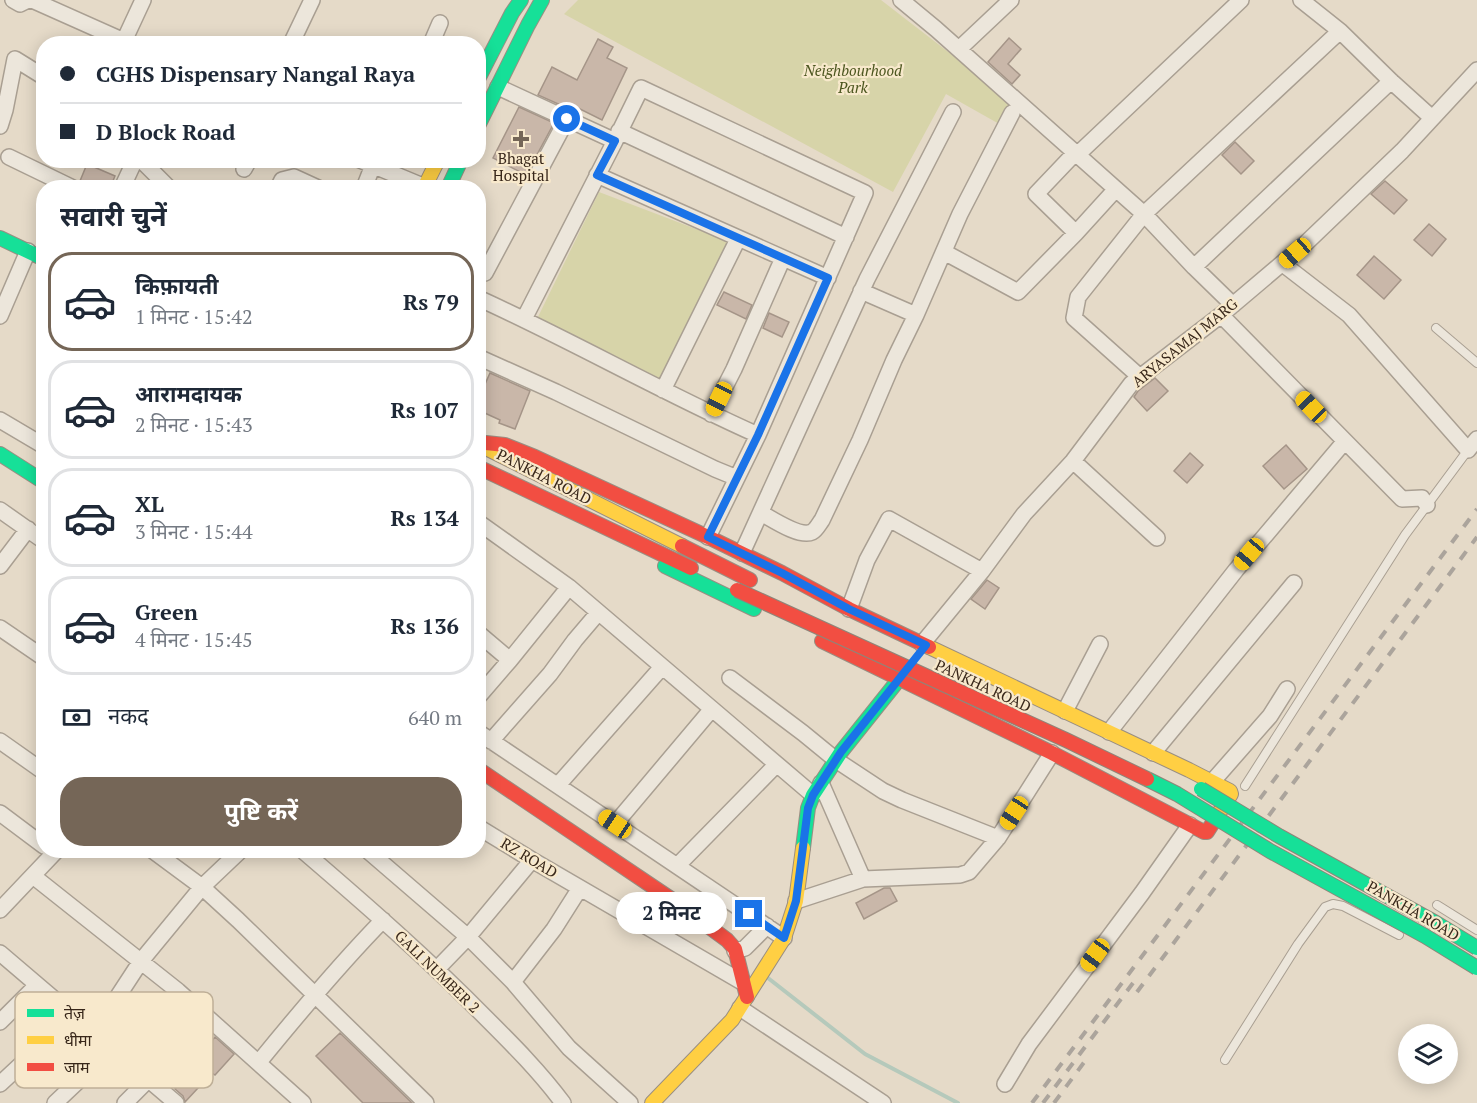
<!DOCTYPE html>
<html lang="hi">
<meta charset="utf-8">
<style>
body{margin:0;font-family:"PT Serif","Noto Sans Devanagari",serif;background:#f6f6f7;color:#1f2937;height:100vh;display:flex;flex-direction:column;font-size:22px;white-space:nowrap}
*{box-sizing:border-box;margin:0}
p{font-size:20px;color:#747a83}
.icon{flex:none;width:33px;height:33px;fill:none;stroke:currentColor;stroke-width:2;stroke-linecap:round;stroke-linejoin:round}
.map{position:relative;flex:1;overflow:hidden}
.sheet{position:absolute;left:36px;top:180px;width:450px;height:678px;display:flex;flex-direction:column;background:#fff;border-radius:24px;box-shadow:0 3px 15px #0003}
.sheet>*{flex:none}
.banner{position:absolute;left:36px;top:36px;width:450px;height:132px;border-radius:24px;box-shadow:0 3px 15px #0003;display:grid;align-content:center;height:132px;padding:0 24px;background:#fff}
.fabs{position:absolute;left:1398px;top:1024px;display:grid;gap:12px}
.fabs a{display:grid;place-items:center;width:60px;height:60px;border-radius:50%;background:#fff;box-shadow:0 3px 15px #0003;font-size:30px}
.end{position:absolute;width:27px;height:27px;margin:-14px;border:8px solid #1a73e8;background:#fff;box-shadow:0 0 0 3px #fff}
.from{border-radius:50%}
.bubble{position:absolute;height:42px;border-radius:21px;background:#fff;box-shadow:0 3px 15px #0003;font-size:20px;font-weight:700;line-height:42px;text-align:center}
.car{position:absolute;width:18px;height:36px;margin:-18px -9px;border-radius:8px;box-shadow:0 0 4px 2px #0007;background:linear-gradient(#f5c518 24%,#345 0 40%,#f5c518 0 76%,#345 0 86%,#f5c518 0)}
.banner b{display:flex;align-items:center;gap:21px;height:57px;font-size:22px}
.banner b+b{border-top:2px solid #e0e1e3}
.banner i{width:15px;height:15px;background:#1f2937}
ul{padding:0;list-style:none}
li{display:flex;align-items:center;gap:18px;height:99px;margin:0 12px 9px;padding:0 12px;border:3px solid #e0e1e3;border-radius:24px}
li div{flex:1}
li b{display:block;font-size:22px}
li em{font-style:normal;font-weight:700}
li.selected{border-color:#756657}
li>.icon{width:54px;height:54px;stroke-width:1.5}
h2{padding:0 24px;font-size:27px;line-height:72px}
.pay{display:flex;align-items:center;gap:15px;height:66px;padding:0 24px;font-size:22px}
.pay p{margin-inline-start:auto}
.cta{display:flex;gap:12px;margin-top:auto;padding:12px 24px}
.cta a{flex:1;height:69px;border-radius:24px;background:#756657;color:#fff;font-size:24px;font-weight:700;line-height:69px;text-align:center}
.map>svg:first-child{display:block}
.green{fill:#d7d4a9}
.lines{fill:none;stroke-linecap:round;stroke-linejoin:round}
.stream{stroke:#b5c9bb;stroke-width:4}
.building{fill:#c9b7a9;stroke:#a59588;stroke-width:1.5}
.lane-casing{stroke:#a99f92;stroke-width:10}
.street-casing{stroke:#a99f92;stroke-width:18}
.fast-casing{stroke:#998e82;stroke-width:16}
.slow-casing{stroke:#998e82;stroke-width:16}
.jam-casing{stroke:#998e82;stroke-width:16}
.lane{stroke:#ece6db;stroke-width:8}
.street{stroke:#ece6db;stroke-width:15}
.fast{stroke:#16e098;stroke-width:14}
.slow{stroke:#ffcf43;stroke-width:14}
.jam{stroke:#f24e42;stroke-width:14}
.rail{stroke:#aba49c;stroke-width:4;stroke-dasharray:10 10;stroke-linecap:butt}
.fast-bridge-casing{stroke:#8f8579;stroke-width:16;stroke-linecap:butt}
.jam-bridge-casing{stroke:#8f8579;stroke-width:16;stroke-linecap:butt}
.fast-bridge{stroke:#16e098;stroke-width:14}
.jam-bridge{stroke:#f24e42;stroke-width:14}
.route{stroke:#1a73e8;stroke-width:8}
.poi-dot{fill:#756657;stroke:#f8e9cc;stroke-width:2}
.labels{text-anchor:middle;stroke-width:4.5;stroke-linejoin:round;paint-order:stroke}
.park-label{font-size:15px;font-style:italic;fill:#4c561f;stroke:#f8e9cc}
.poi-label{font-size:15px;fill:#38271a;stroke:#f8e9cc}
.street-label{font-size:15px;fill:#38271a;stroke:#f8e9cc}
.key{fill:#f8e9cc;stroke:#beaf97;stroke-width:1.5}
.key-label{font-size:16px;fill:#38271a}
</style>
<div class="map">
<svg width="1477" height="1103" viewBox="0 0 1477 1103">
<rect width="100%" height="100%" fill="#e5dac8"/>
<path class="green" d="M578 0H881L1013 102 1001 125 946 94 893 192 564 14Z
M599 192 730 242 660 381 537 319Z"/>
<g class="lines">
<path class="stream" d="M768 978 865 1054 958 1103"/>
</g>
<path class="building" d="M1009 38 1021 49 1008 64 1020 75 1012 84 988 62Z
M598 39 613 47 607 58 627 68 602 120 568 103 565 107 538 95 552 67 577 80Z
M519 107 554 123 526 175 493 158Z
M1235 142 1254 161 1241 174 1222 155Z
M87 164 115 176 110 188H83L80 181Z
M1385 181 1407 200 1394 214 1371 194Z
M1429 224 1446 239 1432 256 1414 240Z
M1374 256 1401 280 1384 299 1357 275Z
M724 292 752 305 746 319 717 305Z
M769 313 789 322 782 337 763 328Z
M490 373 530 391 515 429 499 423 500 420 478 410V400Z
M1155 378 1168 391 1147 411 1134 397 1138 391Z
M1286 445 1307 469 1284 489 1263 466Z
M1190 453 1203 465 1187 483 1174 471Z
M987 580 999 588 985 609 971 599Z
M884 888H890L897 901 864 919 856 903Z
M340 1033 412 1103H363L316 1056Z
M215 1037 234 1054 215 1075 212 1073 185 1102 183 1096 175 1089 200 1062 197 1059Z"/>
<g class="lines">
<defs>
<path id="lane" d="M1436 328 1477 363
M1245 786 1405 535 1468 450
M1437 905 1477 930
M1225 1060 1298 944 1325 907 1333 904 1343 906 1399 935"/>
<path id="street" d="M13 0 20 4 28 0
M32 0 124 41 143 0
M901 0 936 29 1144 214 1194 267 1233 305
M1301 0 1340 31 1391 81 1432 118
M291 44 312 0
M431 44 440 23
M959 49 1011 0
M498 87 615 141 641 88 865 193 758 435 708 537
M0 126 5 110 15 59 44 77
M619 131 846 237
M1075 153 1036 194 1076 233 1116 189
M1077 155 1241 0
M9 157 73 188
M141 160 169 188
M360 160 425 187
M244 169 249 160
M597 175 828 278
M122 188 135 160
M278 188 282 180 294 177 318 188
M364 188 375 160
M944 252 1018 292 1076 233
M1283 264 1349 315 1468 450 1477 439
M1194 267 1391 81
M485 273 567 119
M861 291 916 315
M478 298C573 341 663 393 758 435
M1221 315 1402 499 1422 498 1427 505
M0 316 28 251
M524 319 615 141
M478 357 556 392 715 469 737 478
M1140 377 1074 318 1078 297 1144 214 1340 31
M663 390 738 239
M711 414 734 369 783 258
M0 420 44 446
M1073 461 1157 538
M0 510 44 541
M761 513C772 519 800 538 812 532 816 530 819 524 822 520L860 440 894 360 916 315 960 214 1012 113
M478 522 569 587 510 660
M742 553 867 279 953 112
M0 566 28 529
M569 587 813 795
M849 609 867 560 889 519 982 571
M0 628 44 658
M478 633 510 660 478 697
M922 644 982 571 1024 514 1073 461 1131 384 1221 315 1306 243 1402 151 1477 70
M730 678 803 733 836 760 883 791 902 800 998 838
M1065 711 1100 644
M478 732 784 938
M1109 732 1236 570 1345 441
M0 741 44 772
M491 741 550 674 575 640 598 613
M1153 753 1294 583
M1212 782 1270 716 1287 689
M821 783 863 879
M558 785 662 667
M0 813 44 846
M615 824 711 710
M478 827 532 860 742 982
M152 850 202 887 238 920 426 1103
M302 850C365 904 428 959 486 1018 513 1045 540 1072 563 1103
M367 850 468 937 513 982 569 1048 630 1103
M677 866 776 765
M33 876 178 991 303 1103
M796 901 863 879 960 875 969 872 998 838 1052 753
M0 910 57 850
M735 951 745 948 767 926
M0 953 176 1103
M437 969 468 937 532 860
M513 982 554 929 580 888
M740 1008 883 1103
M0 1022 37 985
M94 1033 141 961 202 887 241 850
M259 1062C299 1013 339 965 383 920
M0 1084 73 1016
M1005 1084 1029 1044 1142 893 1190 825
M55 1103 112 1049
M125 1103 148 1080"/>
<path id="fast" d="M478 79 512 13 521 0
M478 126 528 25 542 0
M448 188 461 160
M0 238 44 259
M0 454 44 482
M665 566 754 609
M803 848 808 808 813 795 841 752 908 668"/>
<path id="slow" d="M424 188 438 160
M478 444 682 546
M929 647 1189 770 1230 791 1231 794 1214 821
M652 1103 732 1020 784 938 796 901 803 848"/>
<path id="jam" d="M486 443 505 445 535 457 708 537 782 573 849 609 929 647
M478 467 691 568
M682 546 750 580
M822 641 1052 753 1204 832H1207L1214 821
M478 769 677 903 727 940 735 949 747 997"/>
</defs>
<use href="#lane" class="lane-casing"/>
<use href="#street" class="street-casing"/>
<use href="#fast" class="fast-casing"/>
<use href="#slow" class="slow-casing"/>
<use href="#jam" class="jam-casing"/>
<use href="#lane" class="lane"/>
<use href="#street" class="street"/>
<use href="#fast" class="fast"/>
<use href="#slow" class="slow"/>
<use href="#jam" class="jam"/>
<path class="rail" d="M1137 992 1477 537
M1032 1103 1477 509
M1043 1103 1139 975
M1054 1103 1088 1057"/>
<defs>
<path id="fast-bridge" d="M1147 779 1177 794 1270 851 1425 936 1477 968
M1201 789 1279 836 1436 923 1477 948"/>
<path id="jam-bridge" d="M737 590 1066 740 1147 779"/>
</defs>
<use href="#fast-bridge" class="fast-bridge-casing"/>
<use href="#jam-bridge" class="jam-bridge-casing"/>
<use href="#fast-bridge" class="fast-bridge"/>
<use href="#jam-bridge" class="jam-bridge"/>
</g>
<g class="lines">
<path class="route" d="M567 119 615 141 597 175 828 278 758 435 708 537 782 573 849 609 926 645 841 752 813 795 808 808 796 901 784 938 749 914"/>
</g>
<path class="poi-dot" d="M518 130h6v6h6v6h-6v6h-6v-6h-6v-6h6z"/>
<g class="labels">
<g class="park-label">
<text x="853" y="76">Neighbourhood<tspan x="853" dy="17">Park</tspan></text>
</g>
<g class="poi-label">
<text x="521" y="164">Bhagat<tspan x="521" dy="17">Hospital</tspan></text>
</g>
<g class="street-label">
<text transform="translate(1185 343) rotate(-39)" y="5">ARYASAMAJ MARG</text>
<text transform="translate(544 477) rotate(27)" y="5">PANKHA ROAD</text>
<text transform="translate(983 686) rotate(25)" y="5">PANKHA ROAD</text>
<text transform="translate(529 858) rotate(31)" y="5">RZ ROAD</text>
<text transform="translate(1413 911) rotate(30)" y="5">PANKHA ROAD</text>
<text transform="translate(437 972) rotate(44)" y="5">GALI NUMBER 2</text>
</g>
</g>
<rect x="15" y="992" width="198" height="96" rx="9" class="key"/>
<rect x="27" y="1009" width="27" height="8" fill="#16e098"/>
<rect x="27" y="1036" width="27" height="8" fill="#ffcf43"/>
<rect x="27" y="1063" width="27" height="8" fill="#f24e42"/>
<g class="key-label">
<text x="64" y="1019">तेज़</text>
<text x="64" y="1046">धीमा</text>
<text x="64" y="1073">जाम</text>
</g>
</svg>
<div class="fabs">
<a><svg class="icon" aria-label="layers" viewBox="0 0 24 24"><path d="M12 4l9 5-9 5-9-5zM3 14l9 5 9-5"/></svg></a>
</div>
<i class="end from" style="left:567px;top:119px"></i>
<i class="end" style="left:749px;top:914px"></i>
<div class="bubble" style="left:616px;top:892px;width:111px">2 मिनट</div>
<i class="car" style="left:1295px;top:253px;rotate:229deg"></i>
<i class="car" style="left:719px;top:399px;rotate:206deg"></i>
<i class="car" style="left:1311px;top:407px;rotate:316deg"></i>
<i class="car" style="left:1249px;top:554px;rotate:220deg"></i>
<i class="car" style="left:1014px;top:813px;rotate:213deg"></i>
<i class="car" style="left:615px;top:824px;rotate:304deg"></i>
<i class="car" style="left:1095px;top:955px;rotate:216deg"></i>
<div class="banner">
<b><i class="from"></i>CGHS Dispensary Nangal Raya</b>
<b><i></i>D Block Road</b>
</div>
<section class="sheet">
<h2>सवारी चुनें</h2>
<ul>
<li class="selected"><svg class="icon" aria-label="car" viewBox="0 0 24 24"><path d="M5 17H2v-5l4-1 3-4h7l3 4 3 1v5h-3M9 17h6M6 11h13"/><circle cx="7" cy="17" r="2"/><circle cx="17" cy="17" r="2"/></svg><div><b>किफ़ायती</b><p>1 मिनट · 15:42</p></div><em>Rs 79</em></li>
<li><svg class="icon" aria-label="car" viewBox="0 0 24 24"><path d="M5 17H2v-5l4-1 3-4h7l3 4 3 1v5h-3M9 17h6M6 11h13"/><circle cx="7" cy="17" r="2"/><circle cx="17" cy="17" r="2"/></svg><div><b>आरामदायक</b><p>2 मिनट · 15:43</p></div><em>Rs 107</em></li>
<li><svg class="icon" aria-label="car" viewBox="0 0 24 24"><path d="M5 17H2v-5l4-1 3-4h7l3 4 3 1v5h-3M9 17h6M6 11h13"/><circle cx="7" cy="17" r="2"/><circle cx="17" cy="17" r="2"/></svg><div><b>XL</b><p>3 मिनट · 15:44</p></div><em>Rs 134</em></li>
<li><svg class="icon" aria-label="car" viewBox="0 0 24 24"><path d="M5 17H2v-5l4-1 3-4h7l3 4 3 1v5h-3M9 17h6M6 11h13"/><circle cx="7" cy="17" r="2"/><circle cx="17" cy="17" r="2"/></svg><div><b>Green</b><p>4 मिनट · 15:45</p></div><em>Rs 136</em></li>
</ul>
<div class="pay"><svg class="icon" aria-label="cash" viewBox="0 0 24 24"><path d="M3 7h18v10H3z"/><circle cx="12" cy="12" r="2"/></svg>नकद<p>640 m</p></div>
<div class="cta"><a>पुष्टि करें</a></div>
</section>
</div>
